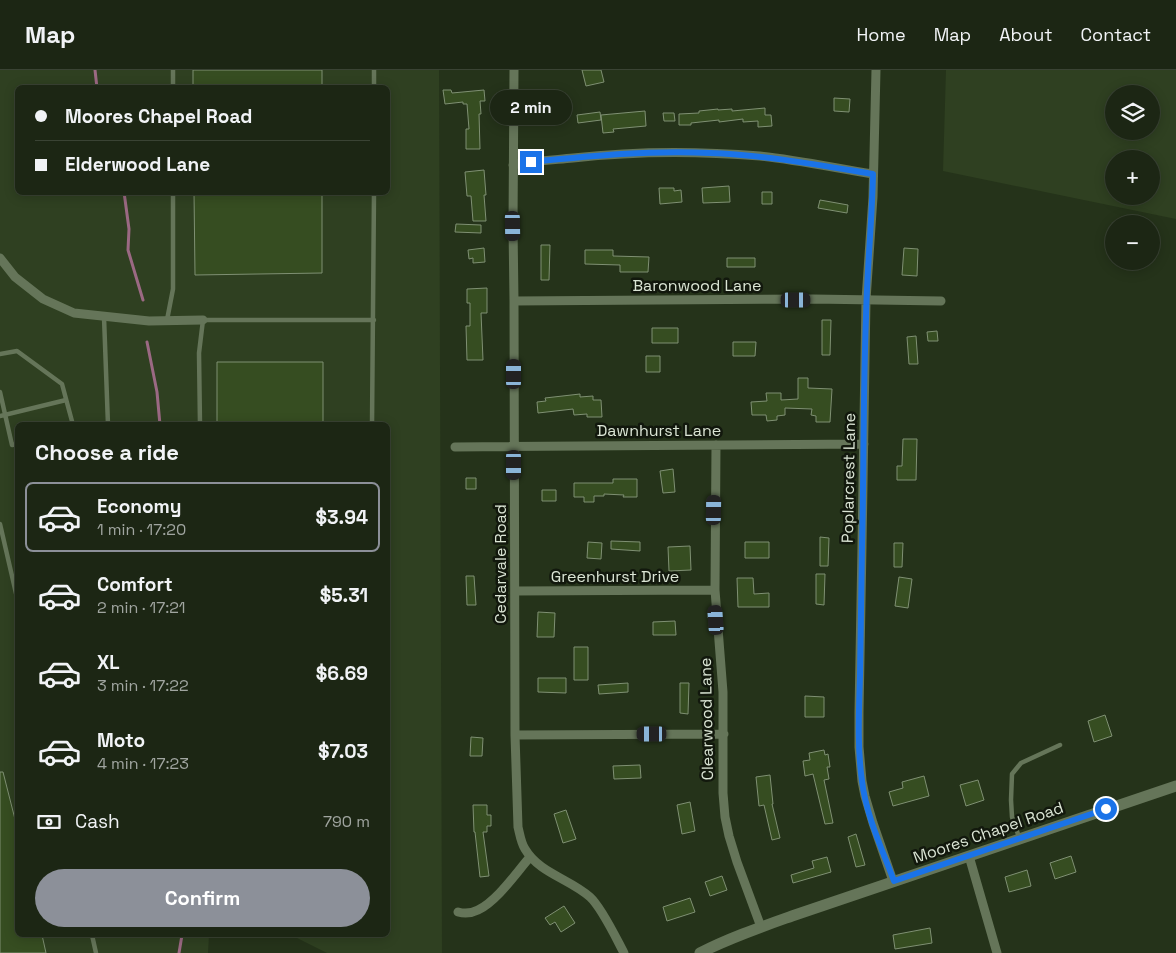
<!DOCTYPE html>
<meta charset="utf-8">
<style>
body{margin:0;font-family:"Space Grotesk",sans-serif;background:#252e1d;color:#f1f3f6;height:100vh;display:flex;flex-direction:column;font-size:19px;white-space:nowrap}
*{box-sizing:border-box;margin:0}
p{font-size:16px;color:#a0a5a0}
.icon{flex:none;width:28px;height:28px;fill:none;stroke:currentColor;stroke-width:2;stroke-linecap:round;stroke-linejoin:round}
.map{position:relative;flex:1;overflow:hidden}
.panel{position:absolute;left:15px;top:352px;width:375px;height:515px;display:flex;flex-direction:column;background:#1c2614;border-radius:8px;box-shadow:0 2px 12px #0003,0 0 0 1px #3a4334}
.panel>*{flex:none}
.hud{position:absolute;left:15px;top:15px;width:375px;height:110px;border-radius:8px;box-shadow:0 2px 12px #0003,0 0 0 1px #3a4334;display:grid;align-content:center;height:110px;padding:0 20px;background:#1c2614}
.buttons{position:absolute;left:1105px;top:15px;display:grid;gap:10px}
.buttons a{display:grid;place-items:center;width:55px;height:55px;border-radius:50%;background:#1c2614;box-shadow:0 2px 12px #0003,0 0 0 1px #3a4334;font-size:25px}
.end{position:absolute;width:22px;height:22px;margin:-11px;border:6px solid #1a73e8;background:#fff;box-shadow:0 0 0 2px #fff}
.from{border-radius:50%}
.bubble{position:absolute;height:35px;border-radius:18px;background:#1c2614;box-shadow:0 2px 12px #0003,0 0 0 1px #3a4334;font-size:16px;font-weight:700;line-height:35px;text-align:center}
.car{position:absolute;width:15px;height:30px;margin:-15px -8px;border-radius:6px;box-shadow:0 0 4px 1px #0007;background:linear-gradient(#222 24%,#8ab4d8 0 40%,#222 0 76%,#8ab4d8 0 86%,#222 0)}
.hud b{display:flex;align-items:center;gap:18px;height:48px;font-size:19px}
.hud b+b{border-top:1px solid #3a4334}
.hud i{width:12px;height:12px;background:#f1f3f6}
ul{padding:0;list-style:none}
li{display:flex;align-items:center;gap:15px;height:70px;margin:0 10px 8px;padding:0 10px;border:2px solid transparent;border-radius:8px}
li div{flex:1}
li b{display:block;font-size:19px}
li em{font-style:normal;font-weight:700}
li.active{border-color:#8c9099}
li>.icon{width:45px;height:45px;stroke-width:1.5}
h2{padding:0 20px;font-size:22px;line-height:60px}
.pay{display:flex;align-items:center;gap:12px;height:55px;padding:0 20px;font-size:19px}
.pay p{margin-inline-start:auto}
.primary-button{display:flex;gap:10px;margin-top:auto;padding:10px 20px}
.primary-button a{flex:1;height:58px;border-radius:30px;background:#8c9099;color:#fff;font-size:20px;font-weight:700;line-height:58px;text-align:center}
header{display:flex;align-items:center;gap:30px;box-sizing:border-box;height:70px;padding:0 25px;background:#1c2614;border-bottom:1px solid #3a4334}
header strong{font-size:24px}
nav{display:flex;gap:28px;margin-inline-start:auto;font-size:18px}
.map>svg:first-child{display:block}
.built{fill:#2f4021;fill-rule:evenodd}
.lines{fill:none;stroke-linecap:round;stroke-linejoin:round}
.stream{stroke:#9b6983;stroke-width:3}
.building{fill:#364d21;stroke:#7f9073}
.service{stroke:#657559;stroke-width:4.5}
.minor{stroke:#657559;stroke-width:9}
.secondary{stroke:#657559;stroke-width:11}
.route{stroke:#1a73e8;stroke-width:6}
.labels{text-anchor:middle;stroke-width:5;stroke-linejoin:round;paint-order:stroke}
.street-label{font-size:16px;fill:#dbe5d5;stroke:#12180d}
</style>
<header>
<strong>Map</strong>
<nav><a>Home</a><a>Map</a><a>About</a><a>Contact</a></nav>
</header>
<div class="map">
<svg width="1176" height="883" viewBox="0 0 1176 883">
<rect width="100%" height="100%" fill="#25331a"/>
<path class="built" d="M0 0H439L442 883H327L291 865H388V355H18V865H209L208 883H0ZM18 18H388V122H18Z
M946 0H1176V149L943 101ZM1114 24H1151V61H1114ZM1114 89H1151V126H1114Z"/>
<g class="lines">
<path class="stream" d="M95 0 97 18
M124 122 129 159 128 180 143 230
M147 272 157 322 160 355
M179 883 182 865"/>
</g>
<path class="building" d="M193 0H322V18H193Z
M582 0H601L604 12 586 16Z
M443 20H451L452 23 484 20 485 31H480L481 44H479L480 79H466V59H469L467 34H463V32L445 34Z
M834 28 850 29 849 42 834 41Z
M765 38V45H771L772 56 758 57V51L743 52V49L719 52V50L691 53V55H679V44L699 43V41L718 39V40L732 39V41Z
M645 41 646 56 613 59 614 62 603 63 601 45Z
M600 42 601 50 578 53 577 45Z
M663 43H674L675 51H664Z
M484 100 486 125H484L486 151H473L471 126H467L465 102Z
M729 116 730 132 703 133 702 118Z
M659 118H674V121L681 120 682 132 660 134Z
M194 122H322V203L195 205Z
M762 122H772V134H762Z
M820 130 848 135 847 143 818 138Z
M456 154 481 155V163L455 162Z
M541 175H550L549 210H541Z
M484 178 485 192 473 193V188L469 189 468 180Z
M904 178 918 179 917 206 902 205Z
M585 180H613V186L649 187 648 202H620V195L585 194Z
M727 188H755V197H727Z
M487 218V243H481L483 290H467L466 256H470V233H467V219Z
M822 250H831L830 285H822Z
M652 258H678V273H652Z
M937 261 938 271H928L927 262Z
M916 266 918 294H909L907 267Z
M733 272H756L755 286H733Z
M646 286H660V302H646Z
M217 292H323V355H217Z
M798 308H808V318L832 319 830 352H816V346L811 345 812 339 785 338V345L777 346V350L767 351 766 345H752L751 332 767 331 766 323H781V330L798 329Z
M580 324V327L593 326V330H601L602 347H587V344L574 345 573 339 538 343 537 332 546 331 545 328Z
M903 369H917L916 410H897V396H902Z
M673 399 675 422 663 423 660 401Z
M466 408H476V419H466Z
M613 409H637V427H623L624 425 604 424V426H594V432H584V427H574V413H613Z
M542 420H556V431H542Z
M820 467 829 468 828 496H820Z
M611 471 640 472V481L611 479Z
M588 472 602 473 601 489 587 488Z
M745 472H769V488H745Z
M894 473H903L902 497H894Z
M690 476 691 500 669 501 668 477Z
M816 504H825L824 535 816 534Z
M466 506H474L476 535H467Z
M899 507 912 509 908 538 895 536Z
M737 508H753L754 524 769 523V537H738Z
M538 542 555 543 554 567H537Z
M675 551 676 565H653V552Z
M574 577H588V610H574Z
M538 608H566V623L538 622Z
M628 613V622L599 624 598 615Z
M680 613H689L688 644 680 643Z
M805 626 824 627V647H805Z
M1105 645 1112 666 1094 672 1088 651Z
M471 667 483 668 482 686H470Z
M824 680 825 685 828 684 830 697H827L829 709 824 710 833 753 825 754 813 704 805 706 803 691 810 690 809 683Z
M640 695 641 708 614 709 613 696Z
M0 702H3L18 761V865H42L46 883H0Z
M770 705 773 734H772L780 768 772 770 764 735 759 736 756 707Z
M924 706 929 726 893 736 889 722 903 718 902 712Z
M978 710 984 730 966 736 960 715Z
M690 732 695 761 682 764 677 735Z
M473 735H487V745H491V756H487V762H483L489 806 480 807 475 762H474Z
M566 740 576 769 563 773 554 744Z
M856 764 865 795 856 797 848 767Z
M1071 786 1076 802 1055 809 1050 793Z
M827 787 831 802 793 813 791 805 814 798 812 791Z
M1027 800 1031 816 1009 822 1005 807Z
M722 806 727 820 710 826 705 812Z
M690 828 695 842 667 851 663 837Z
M564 836 575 853 561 862 555 852 550 855 545 848Z
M930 858 932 873 895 879 893 865Z"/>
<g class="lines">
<path class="service" d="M173 0V18
M374 18V0
M104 247 108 355
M167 250 173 219V122
M0 284 17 281 62 314 73 355
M0 322 12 375 18 374
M0 346 66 330
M200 355 199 283 203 250H374
M372 355 374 122
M0 454 18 532
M1019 767 1012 747 1011 730 1012 704 1021 693 1060 675
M92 865 96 883"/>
<path class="minor" d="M514 0 513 156 514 231 515 665 518 757C520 765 521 773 525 779 539 803 570 809 590 827 602 838 616 868 624 883
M876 0 873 127 866 230 865 289 862 476 859 642V677L862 711 865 726 873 753 893 811
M513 95C533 91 553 90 573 88 635 81 698 81 760 86 798 90 835 98 873 104
M0 188 15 207 43 229 74 243 149 251 203 250
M514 231 813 229 941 231
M716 375 715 520 723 622V723L725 747 729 766 737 792 761 857
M455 377 864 374
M515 521 715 520
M515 665 724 664
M969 786 997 883
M458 842C465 844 472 843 478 840 497 831 516 803 530 787"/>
<path class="secondary" d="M700 883C729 868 761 857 792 846L1176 716"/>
</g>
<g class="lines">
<path class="route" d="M531 92C591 86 650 80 710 83 765 85 819 95 873 104 872 152 867 199 866 247 863 324 864 400 862 477 861 520 861 562 860 605 859 640 857 676 862 711 866 745 882 779 894 811L1106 739"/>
</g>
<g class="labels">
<g class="street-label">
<text x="697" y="221">Baronwood Lane</text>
<text x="659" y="366">Dawnhurst Lane</text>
<text transform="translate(848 408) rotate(-89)" y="6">Poplarcrest Lane</text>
<text transform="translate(500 494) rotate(-90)" y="6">Cedarvale Road</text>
<text x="615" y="512">Greenhurst Drive</text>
<text transform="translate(706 649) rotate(-91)" y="6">Clearwood Lane</text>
<text transform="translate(988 762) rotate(-19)" y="6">Moores Chapel Road</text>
</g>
</g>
</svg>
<div class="buttons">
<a><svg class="icon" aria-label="layers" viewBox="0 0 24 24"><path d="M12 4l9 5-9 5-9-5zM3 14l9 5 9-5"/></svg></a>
<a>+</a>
<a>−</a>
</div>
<i class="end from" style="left:1106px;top:739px"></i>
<i class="end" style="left:531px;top:92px"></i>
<div class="bubble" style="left:490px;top:20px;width:82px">2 min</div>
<i class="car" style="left:513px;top:156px;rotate:179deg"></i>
<i class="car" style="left:796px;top:230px;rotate:90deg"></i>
<i class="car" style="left:514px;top:304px;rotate:0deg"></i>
<i class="car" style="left:514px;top:395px;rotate:180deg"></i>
<i class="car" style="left:714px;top:440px;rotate:1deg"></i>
<i class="car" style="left:716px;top:550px;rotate:356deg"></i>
<i class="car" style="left:652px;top:664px;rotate:270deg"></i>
<div class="hud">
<b><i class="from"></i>Moores Chapel Road</b>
<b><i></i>Elderwood Lane</b>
</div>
<section class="panel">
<h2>Choose a ride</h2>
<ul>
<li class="active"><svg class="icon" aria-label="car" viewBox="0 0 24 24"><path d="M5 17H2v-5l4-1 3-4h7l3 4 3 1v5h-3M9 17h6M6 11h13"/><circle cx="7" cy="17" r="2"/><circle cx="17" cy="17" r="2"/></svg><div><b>Economy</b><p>1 min · 17:20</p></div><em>$3.94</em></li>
<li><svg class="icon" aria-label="car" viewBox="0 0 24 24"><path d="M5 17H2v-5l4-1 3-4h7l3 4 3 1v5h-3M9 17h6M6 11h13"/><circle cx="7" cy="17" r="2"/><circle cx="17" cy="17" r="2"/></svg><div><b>Comfort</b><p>2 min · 17:21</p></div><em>$5.31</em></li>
<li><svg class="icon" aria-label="car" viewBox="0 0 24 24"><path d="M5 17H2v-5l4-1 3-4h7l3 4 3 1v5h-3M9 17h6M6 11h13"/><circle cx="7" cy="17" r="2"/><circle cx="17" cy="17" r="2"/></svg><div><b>XL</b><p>3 min · 17:22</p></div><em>$6.69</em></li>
<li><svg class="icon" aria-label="car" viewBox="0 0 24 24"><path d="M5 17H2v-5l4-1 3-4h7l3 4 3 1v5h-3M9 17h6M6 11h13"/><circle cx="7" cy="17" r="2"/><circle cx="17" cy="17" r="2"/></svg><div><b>Moto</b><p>4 min · 17:23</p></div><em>$7.03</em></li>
</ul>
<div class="pay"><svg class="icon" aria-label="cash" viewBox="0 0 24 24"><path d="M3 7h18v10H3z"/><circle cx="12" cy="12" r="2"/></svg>Cash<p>790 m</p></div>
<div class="primary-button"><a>Confirm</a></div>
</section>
</div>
